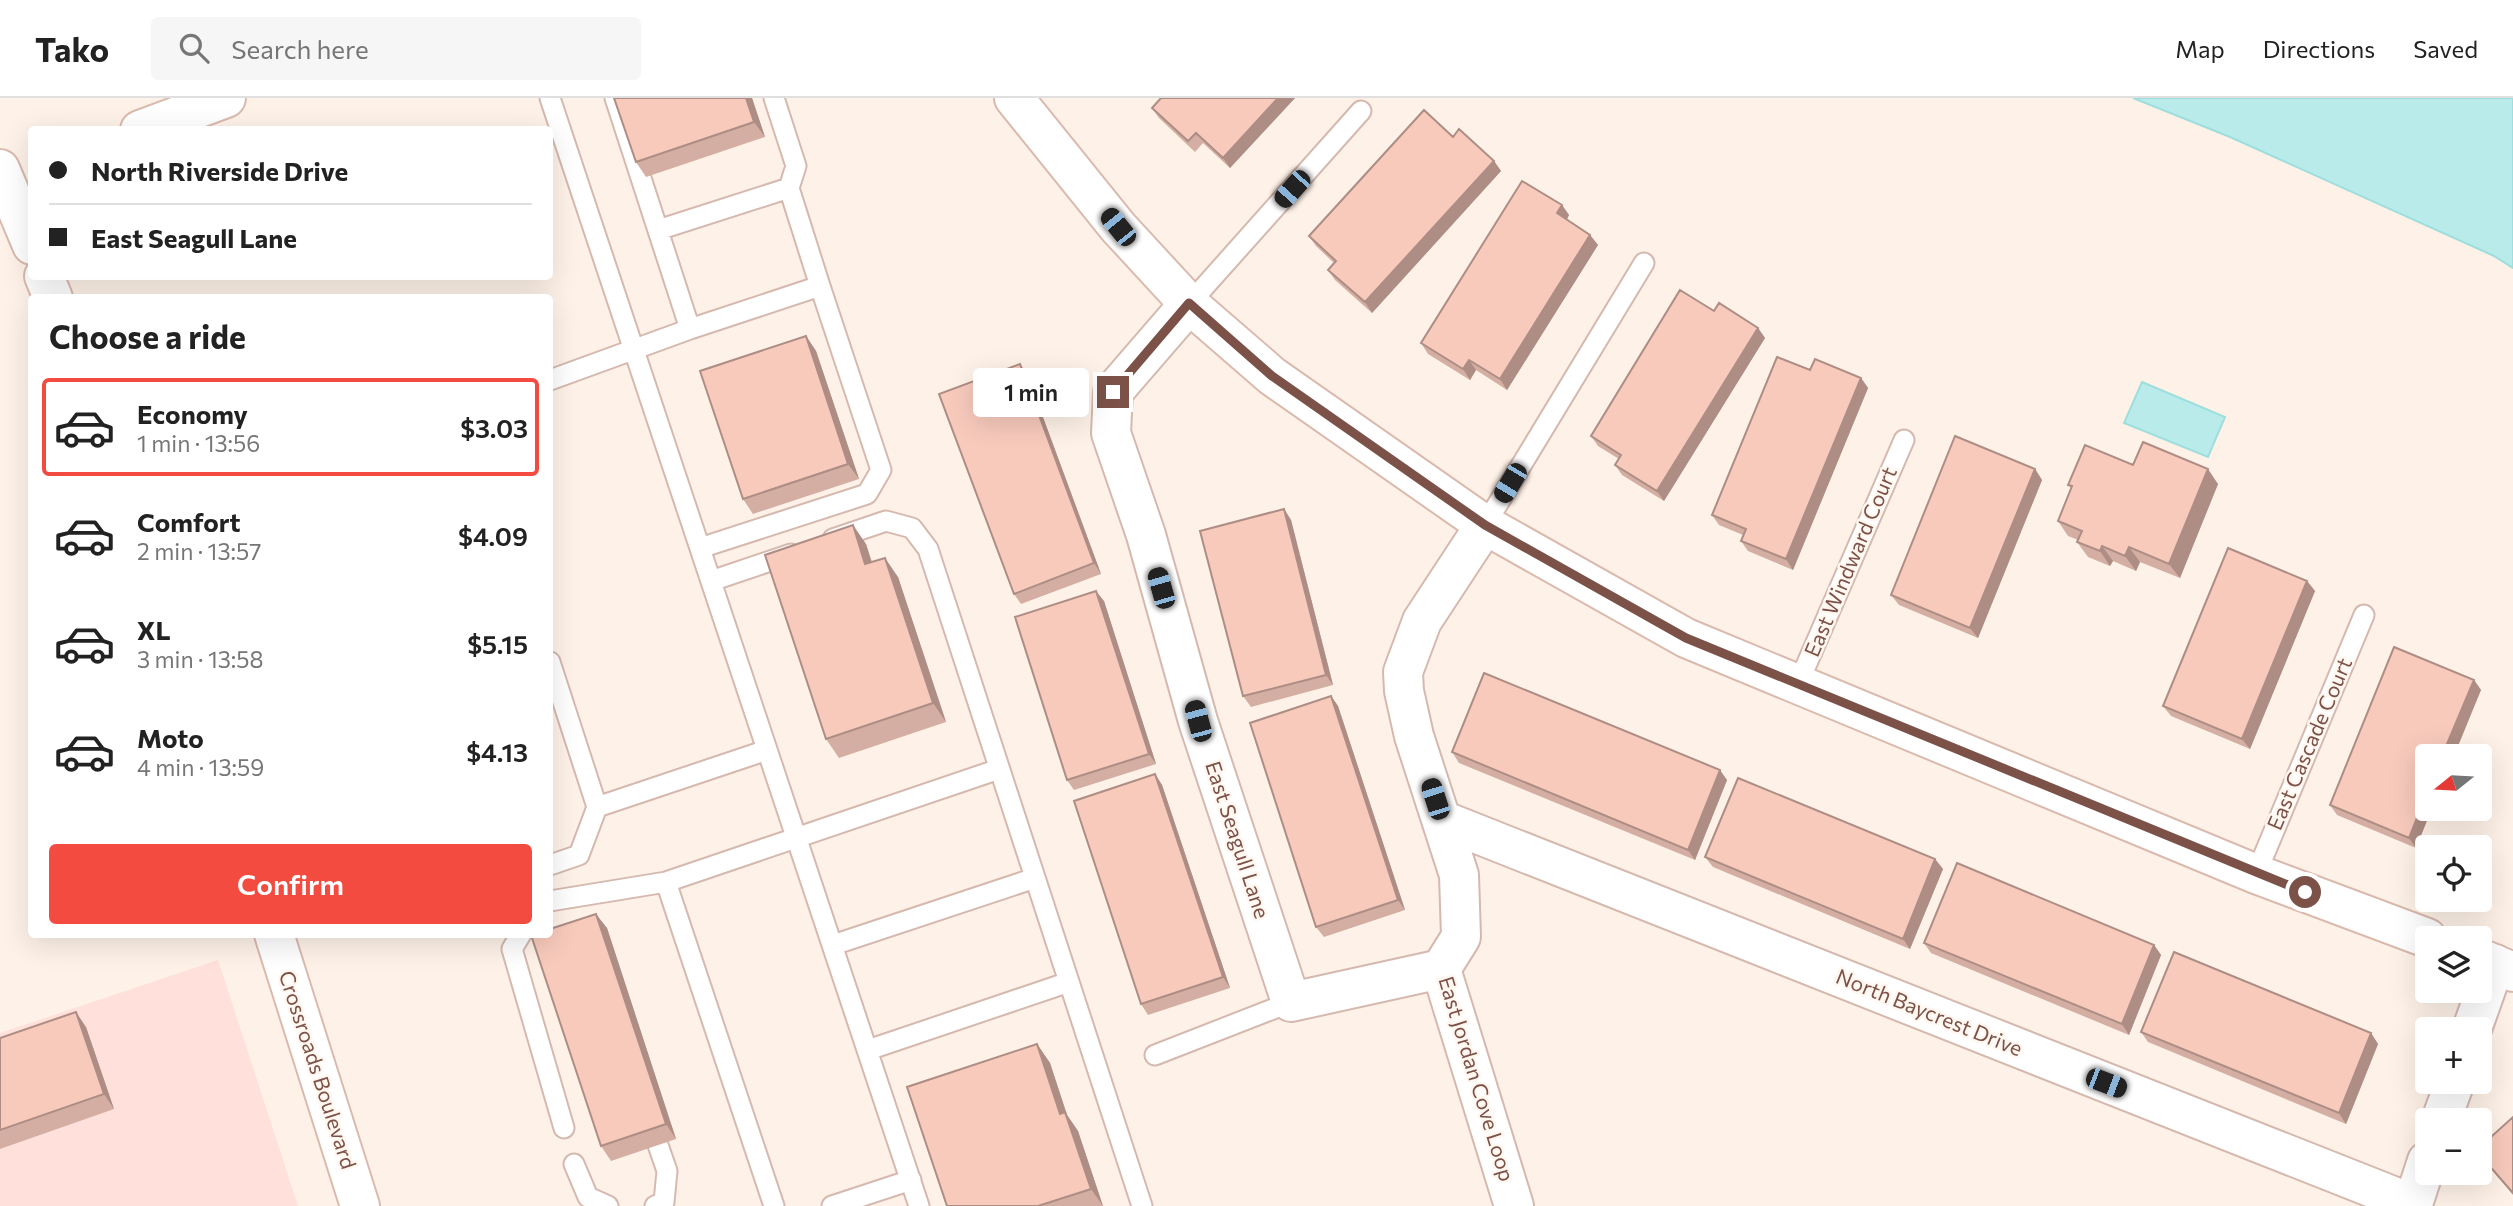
<!DOCTYPE html>
<meta charset="utf-8">
<style>
body{margin:0;font-family:Commissioner,sans-serif;background:#f6f6f6;color:#222;height:100vh;display:flex;flex-direction:column;font-size:26px;white-space:nowrap}
*{box-sizing:border-box;margin:0}
p{font-size:23px;color:#767676}
.icon{flex:none;width:38px;height:38px;fill:none;stroke:currentColor;stroke-width:2;stroke-linecap:round;stroke-linejoin:round}
.map{position:relative;flex:1;overflow:hidden}
.details{position:absolute;left:28px;top:196px;width:525px;height:644px;display:flex;flex-direction:column;background:#fff;border-radius:7px;box-shadow:0 7px 28px #0002}
.details>*{flex:none}
.banner{position:absolute;left:28px;top:28px;width:525px;height:154px;border-radius:7px;box-shadow:0 7px 28px #0002;display:grid;align-content:center;height:154px;padding:0 21px;background:#fff}
.needle{width:46px;rotate:252deg}
.fabs{position:absolute;left:2415px;top:646px;display:grid;gap:14px}
.fabs a{display:grid;place-items:center;width:77px;height:77px;border-radius:7px;background:#fff;box-shadow:0 7px 28px #0002;font-size:35px}
.end{position:absolute;width:32px;height:32px;margin:-16px;border:9px solid #7c5248;background:#fff;box-shadow:0 0 0 4px #fff}
.from{border-radius:50%}
.bubble{position:absolute;height:49px;border-radius:7px;background:#fff;box-shadow:0 7px 28px #0002;font-size:23px;font-weight:600;line-height:49px;text-align:center}
.car{position:absolute;width:21px;height:42px;margin:-21px -10px;border-radius:9px;box-shadow:0 0 5px 2px #0007;background:linear-gradient(#222 24%,#8ab4d8 0 40%,#222 0 76%,#8ab4d8 0 86%,#222 0)}
.banner b{display:flex;align-items:center;gap:24px;height:66px;font-size:26px}
.banner b+b{border-top:2px solid #e0e0e0}
.banner i{width:18px;height:18px;background:#222}
ul{padding:0;list-style:none}
li{display:flex;align-items:center;gap:21px;height:98px;margin:0 14px 10px;padding:0 7px;border:4px solid transparent;border-radius:7px}
li div{flex:1}
li b{display:block;font-size:26px}
li em{font-style:normal;font-weight:600}
li.active{border-color:#f44b41}
li>.icon{width:63px;height:63px;stroke-width:1.5}
h2{padding:0 21px;font-size:32px;line-height:84px}
.button{display:flex;gap:14px;margin-top:auto;padding:14px 21px}
.button a{flex:1;height:80px;border-radius:7px;background:#f44b41;color:#fff;font-size:28px;font-weight:600;line-height:80px;text-align:center}
header{display:flex;align-items:center;gap:42px;box-sizing:border-box;height:98px;padding:0 35px;background:#fff;border-bottom:2px solid #e0e0e0}
header strong{font-size:33px}
nav{display:flex;gap:38px;margin-inline-start:auto;font-size:24px}
.search{width:490px;height:63px;background:#f6f6f6;display:flex;align-items:center;gap:18px;box-sizing:border-box;padding:0 24px;border-radius:7px;color:#767676;font-size:26px}
.map>svg:first-child{display:block}
.commercial{fill:#ffe0db}
.water{fill:#b9ebea;stroke:#9ededd;stroke-width:2}
.lines{fill:none;stroke-linecap:round;stroke-linejoin:round}
.lane-casing{stroke:#d5b9ae;stroke-width:23}
.street-casing{stroke:#d5b9ae;stroke-width:42}
.secondary-casing{stroke:#dbbaae;stroke-width:42}
.lane{stroke:#fff;stroke-width:19}
.street{stroke:#fff;stroke-width:38}
.secondary{stroke:#fff;stroke-width:38}
.wall{fill:#d4aea2}
.shaded-wall{fill:#ad8d84}
.building{fill:#f7cabc;stroke:#ad8d84;stroke-width:2}
.route{stroke:#7c5248;stroke-width:9}
.labels{text-anchor:middle;stroke-width:5;stroke-linejoin:round;paint-order:stroke}
.street-label{font-size:21px;fill:#7c5248;stroke:#fff7f0}
</style>
<header>
<strong>Tako</strong>
<div class="search"><svg class="icon" aria-label="search" viewBox="0 0 24 24"><circle cx="10" cy="10" r="6"/><path d="M15 15l6 6"/></svg>Search here</div>
<nav><a>Map</a><a>Directions</a><a>Saved</a></nav>
</header>
<div class="map">
<svg width="2513" height="1108" viewBox="0 0 2513 1108">
<rect width="100%" height="100%" fill="#fef2e8"/>
<path class="commercial" d="M218 862 298 1108H0V935Z"/>
<path class="water" d="M2133 0H2513V170L2494 158 2230 39Z
M2142 284 2225 319 2208 359 2124 325Z"/>
<g class="lines">
<defs>
<path id="lane" d="M550 0 919 1108
M615 0 690 231
M658 132 789 90
M1189 206 1361 13
M550 282 690 231 820 188 789 90 796 68 774 0
M1485 427 1644 165
M833 441 886 423 912 430 928 451 1142 1108
M700 450 867 396 881 372 820 188
M711 483 791 456
M550 564 597 709 767 652
M1798 586 1904 342
M550 767 579 757 597 709
M2256 776 2364 517
M666 784 774 1108
M550 803 666 784 999 671
M521 836 512 851 564 1030
M833 847 1035 780
M868 952 1069 884
M1155 957 1291 904
M574 1066 588 1099 608 1108
M655 1108 664 1104 667 1073 658 1047
M832 1108 911 1082"/>
<path id="street" d="M1189 206 1113 294 1111 335 1146 437 1198 623 1291 904 1441 871
M1485 427 1422 523 1403 574 1404 593 1414 638 1459 777 1461 839 1441 871 1514 1108
M1442 722 2413 1106 2427 1063
M2472 931 2495 866
M2441 1022 2455 984"/>
<path id="secondary" d="M1014 0 1118 129 1189 206 1272 278 1485 427 1686 540 2256 776 2427 840
M140 32 226 0
M0 71 32 147
M44 178 53 200
M274 836 360 1108
M2480 860 2513 874"/>
</defs>
<use href="#lane" class="lane-casing"/>
<use href="#street" class="street-casing"/>
<use href="#secondary" class="secondary-casing"/>
<use href="#lane" class="lane"/>
<use href="#street" class="street"/>
<use href="#secondary" class="secondary"/>
</g>
<path class="wall" d="M752 0 765 39 646 79 636 64Z
M1161 0H1295L1230 70 1203 45 1195 54 1159 20 1152 10Z
M1453 39 1494 63 1501 73 1372 215 1335 182 1328 172 1334 165 1316 148 1309 138Z
M1562 107 1569 117 1567 122 1590 137 1598 147 1507 292 1476 272 1470 282 1428 256 1421 245Z
M1714 213 1758 230 1765 240 1664 403 1622 377 1615 367 1619 361 1598 348 1591 338Z
M806 238 816 253 859 381 753 416 743 401Z
M1810 272 1861 280 1868 290 1793 472 1748 453 1741 443 1743 437 1719 427 1712 417Z
M1027 276 1101 476 1021 506 1014 496Z
M2133 367 2218 386 2180 480 2140 464 2136 473 2113 463 2110 468 2088 459 2077 444 2078 442 2068 438 2058 423 2071 390 2068 387Z
M2035 371 2042 382 1978 540 1899 507 1891 497Z
M1284 411 1291 422 1333 587 1251 609 1243 598Z
M866 446 872 464 898 479 946 624 839 660 826 641Z
M2307 483 2315 493 2250 651 2171 618 2163 608Z
M1104 503 1156 666 1074 692 1067 682Z
M2474 582 2481 592 2427 710H2432L2416 750 2337 717 2330 707Z
M1331 598 1338 608 1405 812 1324 839 1316 829Z
M1452 654 1727 682 1695 762 1459 665Z
M1155 676 1162 687 1230 890 1148 917 1141 906Z
M1705 759 1935 761 1943 771 1910 851 1713 769Z
M607 830 676 1041 611 1063 601 1048Z
M1924 845 2154 847 2161 857 2129 937 1931 855Z
M86 929 114 1011 0 1051V940Z
M2141 934 2371 935 2378 946 2346 1026 2148 944Z
M1037 946 1050 965 1067 1017 1078 1033 1103 1108H947Z
M2513 1019V1097L2480 1058V1049Z"/>
<path class="shaded-wall" d="M746 0H752L765 39 754 24Z
M1278 0H1295L1230 70 1223 60Z
M1494 63 1501 73 1372 215 1365 204Z
M1562 107 1569 117 1564 126 1557 115Z
M1590 137 1598 147 1507 292 1500 281Z
M1758 230 1765 240 1664 403 1657 393Z
M806 238 816 253 859 381 848 366Z
M1469 262 1476 272 1470 282 1463 271Z
M1020 266 1027 276 1101 476 1094 465Z
M1861 280 1868 290 1793 472 1786 461Z
M2035 371 2042 382 1978 540 1970 530Z
M2208 371 2218 386 2180 480 2169 466Z
M1284 411 1291 422 1333 587 1326 577Z
M853 427 866 446 878 485 865 466Z
M2102 448 2113 463 2110 468 2100 453Z
M2129 449 2140 464 2136 473 2125 458Z
M885 460 898 479 946 624 933 605Z
M2307 483 2315 493 2250 651 2242 641Z
M1096 493 1104 503 1156 666 1149 656Z
M2474 582 2481 592 2454 658H2442Z
M1331 598 1338 608 1405 812 1398 802Z
M1720 672 1727 682 1695 762 1688 752Z
M1155 676 1162 687 1230 890 1223 879Z
M2427 694V710H2432L2416 750 2409 740Z
M1935 761 1943 771 1910 851 1903 841Z
M596 816 607 830 676 1041 666 1026Z
M2154 847 2161 857 2129 937 2122 926Z
M76 914 86 929 114 1011 104 996Z
M2371 935 2378 946 2346 1026 2339 1015Z
M1037 946 1050 965 1067 1017 1078 1033 1103 1108 1091 1091 1060 1016Z"/>
<path class="building" d="M614 0H746L754 24 636 64Z
M1161 0H1278L1223 60 1196 35 1188 43 1152 10Z
M1424 12 1453 39 1459 31 1494 63 1365 204 1328 172 1336 163 1309 138Z
M1522 83 1562 107 1557 115 1590 137 1500 281 1469 262 1463 271 1421 245Z
M1680 192 1714 213 1719 205 1758 230 1657 393 1615 367 1621 357 1591 338Z
M806 238 848 366 743 401 700 273Z
M1777 259 1810 272 1815 261 1861 280 1786 461 1741 443 1746 431 1712 417Z
M1020 266 1094 465 1014 496 939 296Z
M1955 338 2035 371 1970 530 1891 497Z
M2143 344 2208 371 2169 466 2129 449 2125 458 2102 448 2100 453 2077 444 2082 433 2058 423 2072 388 2068 387 2085 347 2133 367Z
M1284 411 1326 577 1243 598 1200 433Z
M853 427 865 466 885 460 933 605 826 641 765 457Z
M2228 450 2307 483 2242 641 2163 608Z
M1096 493 1149 656 1067 682 1015 519Z
M2394 549 2474 582 2442 658H2427V694L2409 740 2330 707Z
M1484 575 1720 672 1688 752 1452 654Z
M1331 598 1398 802 1316 829 1250 625Z
M1155 676 1223 879 1141 906 1074 703Z
M1738 680 1935 761 1903 841 1705 759Z
M1957 765 2154 847 2122 926 1924 845Z
M596 816 666 1026 601 1048 531 837 550 836V831Z
M2174 854 2371 935 2339 1015 2141 934Z
M76 914 104 996 0 1032V940Z
M1037 946 1060 1016 1065 1014 1091 1091 1038 1108H947L907 989Z
M2513 1019V1095L2480 1057V1049Z"/>
<g class="lines">
<path class="route" d="M1113 294 1189 205 1272 278 1485 427 1686 540 2305 794"/>
</g>
<g class="labels">
<g class="street-label">
<text transform="translate(1851 464) rotate(-67)" y="7">East Windward Court</text>
<text transform="translate(2310 646) rotate(-67)" y="7">East Cascade Court</text>
<text transform="translate(1237 742) rotate(72)" y="7">East Seagull Lane</text>
<text transform="translate(1929 915) rotate(22)" y="7">North Baycrest Drive</text>
<text transform="translate(317 972) rotate(72)" y="7">Crossroads Boulevard</text>
<text transform="translate(1476 981) rotate(73)" y="7">East Jordan Cove Loop</text>
</g>
</g>
</svg>
<div class="fabs">
<a><svg class="needle" viewBox="-14 -14 28 28"><path d="M0-13l5 13h-10z" fill="#e53935"/><path d="M0 13l5-13h-10z" fill="#767676"/></svg></a>
<a><svg class="icon" aria-label="locate" viewBox="0 0 24 24"><circle cx="12" cy="12" r="6"/><path d="M12 2v4M12 18v4M2 12h4M18 12h4"/></svg></a>
<a><svg class="icon" aria-label="layers" viewBox="0 0 24 24"><path d="M12 4l9 5-9 5-9-5zM3 14l9 5 9-5"/></svg></a>
<a>+</a>
<a>−</a>
</div>
<i class="end from" style="left:2305px;top:794px"></i>
<i class="end" style="left:1113px;top:294px"></i>
<div class="bubble" style="left:973px;top:270px;width:116px">1 min</div>
<i class="car" style="left:1292px;top:91px;rotate:222deg"></i>
<i class="car" style="left:1118px;top:129px;rotate:321deg"></i>
<i class="car" style="left:1510px;top:385px;rotate:211deg"></i>
<i class="car" style="left:1161px;top:490px;rotate:344deg"></i>
<i class="car" style="left:1198px;top:623px;rotate:345deg"></i>
<i class="car" style="left:1435px;top:701px;rotate:342deg"></i>
<i class="car" style="left:2106px;top:985px;rotate:111deg"></i>
<div class="banner">
<b><i class="from"></i>North Riverside Drive</b>
<b><i></i>East Seagull Lane</b>
</div>
<section class="details">
<h2>Choose a ride</h2>
<ul>
<li class="active"><svg class="icon" aria-label="car" viewBox="0 0 24 24"><path d="M5 17H2v-5l4-1 3-4h7l3 4 3 1v5h-3M9 17h6M6 11h13"/><circle cx="7" cy="17" r="2"/><circle cx="17" cy="17" r="2"/></svg><div><b>Economy</b><p>1 min · 13:56</p></div><em>$3.03</em></li>
<li><svg class="icon" aria-label="car" viewBox="0 0 24 24"><path d="M5 17H2v-5l4-1 3-4h7l3 4 3 1v5h-3M9 17h6M6 11h13"/><circle cx="7" cy="17" r="2"/><circle cx="17" cy="17" r="2"/></svg><div><b>Comfort</b><p>2 min · 13:57</p></div><em>$4.09</em></li>
<li><svg class="icon" aria-label="car" viewBox="0 0 24 24"><path d="M5 17H2v-5l4-1 3-4h7l3 4 3 1v5h-3M9 17h6M6 11h13"/><circle cx="7" cy="17" r="2"/><circle cx="17" cy="17" r="2"/></svg><div><b>XL</b><p>3 min · 13:58</p></div><em>$5.15</em></li>
<li><svg class="icon" aria-label="car" viewBox="0 0 24 24"><path d="M5 17H2v-5l4-1 3-4h7l3 4 3 1v5h-3M9 17h6M6 11h13"/><circle cx="7" cy="17" r="2"/><circle cx="17" cy="17" r="2"/></svg><div><b>Moto</b><p>4 min · 13:59</p></div><em>$4.13</em></li>
</ul>
<div class="button"><a>Confirm</a></div>
</section>
</div>
